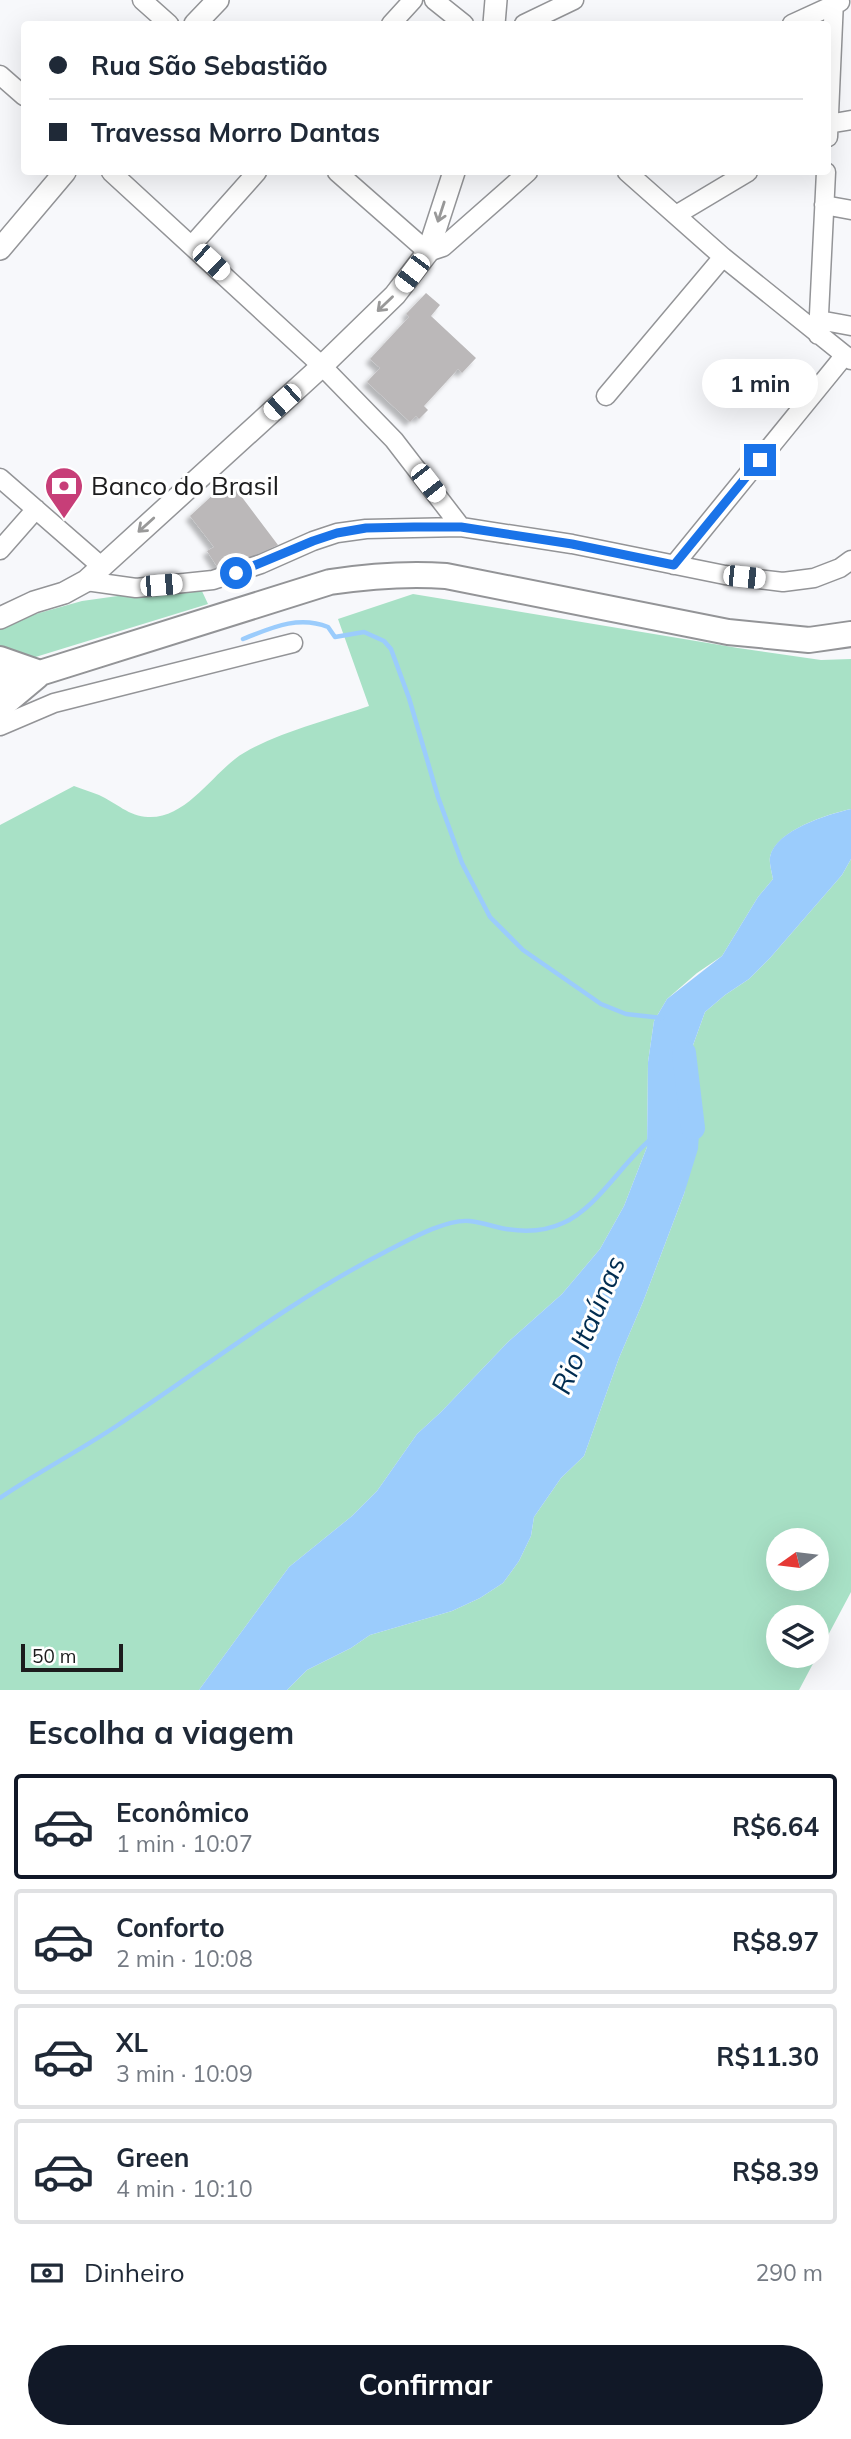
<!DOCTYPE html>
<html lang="pt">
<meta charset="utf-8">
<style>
body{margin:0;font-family:Mulish,sans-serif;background:#f2f2f3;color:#1f2937;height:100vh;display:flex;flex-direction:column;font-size:26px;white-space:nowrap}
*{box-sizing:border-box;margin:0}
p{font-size:23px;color:#747a83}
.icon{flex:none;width:38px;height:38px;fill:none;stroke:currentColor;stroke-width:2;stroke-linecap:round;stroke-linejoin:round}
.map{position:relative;height:1690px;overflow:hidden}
.side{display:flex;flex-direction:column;background:#fff;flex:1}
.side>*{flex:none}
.hud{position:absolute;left:21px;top:21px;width:810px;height:154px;border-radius:7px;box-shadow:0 7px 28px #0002;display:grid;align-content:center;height:154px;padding:0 28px;background:#fff}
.needle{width:46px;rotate:256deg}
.controls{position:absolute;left:766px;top:1528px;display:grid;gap:14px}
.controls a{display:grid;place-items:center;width:63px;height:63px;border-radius:50%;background:#fff;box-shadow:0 7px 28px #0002;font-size:35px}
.scale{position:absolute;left:21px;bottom:18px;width:102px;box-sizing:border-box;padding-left:7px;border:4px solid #1c1c1d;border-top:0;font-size:19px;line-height:24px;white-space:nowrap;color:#1c1c1d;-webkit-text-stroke:5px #fff;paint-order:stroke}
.end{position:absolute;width:32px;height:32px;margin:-16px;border:9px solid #1a73e8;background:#fff;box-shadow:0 0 0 4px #fff}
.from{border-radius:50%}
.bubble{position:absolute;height:49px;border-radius:24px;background:#fff;box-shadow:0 7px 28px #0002;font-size:23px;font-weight:700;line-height:49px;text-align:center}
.car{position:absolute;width:21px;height:42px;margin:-21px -10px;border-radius:9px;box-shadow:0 0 5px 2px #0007;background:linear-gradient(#fff 24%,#345 0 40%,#fff 0 76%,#345 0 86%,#fff 0)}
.hud b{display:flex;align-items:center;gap:24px;height:66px;font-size:26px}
.hud b+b{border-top:2px solid #e0e1e3}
.hud i{width:18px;height:18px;background:#1f2937}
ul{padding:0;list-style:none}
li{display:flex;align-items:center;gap:21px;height:105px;margin:0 14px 10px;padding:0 14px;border:4px solid #e0e1e3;border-radius:7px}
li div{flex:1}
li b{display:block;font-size:26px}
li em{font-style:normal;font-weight:700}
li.active{border-color:#111827}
li>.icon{width:63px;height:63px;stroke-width:1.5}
h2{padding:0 28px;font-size:32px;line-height:84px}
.pay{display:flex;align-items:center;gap:18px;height:77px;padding:0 28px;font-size:26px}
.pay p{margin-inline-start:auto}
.action{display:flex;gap:14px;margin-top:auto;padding:14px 28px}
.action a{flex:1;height:80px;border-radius:42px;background:#111827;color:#fff;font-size:28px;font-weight:700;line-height:80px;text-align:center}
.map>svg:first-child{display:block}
.green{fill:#a8e1c6;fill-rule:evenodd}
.water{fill:#9bccfc}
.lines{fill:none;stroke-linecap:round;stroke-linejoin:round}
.stream{stroke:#9bccfc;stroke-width:4.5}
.river{stroke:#9bccfc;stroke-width:24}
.building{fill:#bbb8b9;filter:url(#shadow)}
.minor-casing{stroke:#939497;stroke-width:21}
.major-casing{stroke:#939497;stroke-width:24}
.highway-casing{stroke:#939497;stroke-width:28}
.minor{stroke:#fff;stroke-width:18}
.major{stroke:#fff;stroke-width:21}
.highway{stroke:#fff;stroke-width:24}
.oneway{stroke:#999}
.route{stroke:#1a73e8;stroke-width:9}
.labels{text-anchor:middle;stroke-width:6;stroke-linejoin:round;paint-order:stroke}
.poi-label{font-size:26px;fill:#1c1c1d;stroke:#fff;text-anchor:start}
.water-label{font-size:28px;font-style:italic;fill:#002c50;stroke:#fff}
</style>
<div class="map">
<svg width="851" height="1690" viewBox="0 0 851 1690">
<defs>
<filter id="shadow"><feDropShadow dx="-4.5" dy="4.5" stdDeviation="2" flood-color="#0004"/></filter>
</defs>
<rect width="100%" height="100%" fill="#f7f8fb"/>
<path class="green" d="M201 589 208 604 29 659 7 652 0 645V624L82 601 132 594Z
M413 594 738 648 821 660 851 659V809C828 814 776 830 770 857 769 863 772 873 773 879L758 897 722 956 697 973 667 999 654 1021 648 1062 647 1147 624 1206 600 1249 562 1294 507 1343 441 1412 417 1434 377 1491 352 1516 289 1567 199 1690H0V825L74 786C82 789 91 792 99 795 115 802 130 817 148 817 184 819 209 779 235 759 265 736 332 719 369 706L338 619Z
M851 859V1592L799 1690H287L307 1670 351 1648 370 1635 452 1611 480 1598 503 1583 519 1561 531 1536 534 1517 561 1478 584 1456 619 1358 643 1302 684 1194 700 1119 686 1090 692 1048 705 1012 725 995 749 979 770 958 842 875ZM779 1540H817V1578H779ZM779 1617H817V1656H779Z"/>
<path class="water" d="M851 809V859L842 875 770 958 749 979 725 995 705 1012 692 1048 686 1090 700 1119 698 1149 684 1194 643 1302 619 1358 584 1456 561 1478 534 1517 531 1536 519 1561 503 1583 480 1598 452 1611 370 1635 351 1648 307 1670 287 1690H199L289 1567 352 1516 377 1491 417 1434 441 1412 507 1343 562 1294 600 1249 624 1206 647 1147 648 1062 654 1021 667 999 722 956 758 897 773 879C772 873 769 863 770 857 775 830 829 814 851 809Z"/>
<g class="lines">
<path class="stream" d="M243 639C271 628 298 615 328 627L335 637 364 632 384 641 391 649 409 698 438 797 462 863 490 917 523 950 601 1004 626 1014 662 1018
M0 1498C38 1472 79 1451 118 1425 206 1367 291 1300 385 1252 407 1241 445 1219 469 1221 482 1222 494 1227 506 1229 525 1232 546 1231 563 1223 597 1208 622 1163 651 1139"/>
<path class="river" d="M684 1053 693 1128"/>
</g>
<path class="building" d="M426 293 440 305 431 316 476 358 462 373 458 369 424 406 428 410 419 419 416 416 410 422 367 382 380 368 370 359 409 317 406 314Z
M229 480 278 545 220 571 207 551 214 547 190 516Z"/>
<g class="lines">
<defs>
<path id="minor" d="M142 0 169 24
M434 0 464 24
M391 24 413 0
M524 24 574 0
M792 24 840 2
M0 75 24 96
M828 124 851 120
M828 137 834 0
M111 172 322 366 394 440 461 527
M337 172 428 252 443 247 528 172
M627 172 723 257 851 360
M824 205 851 210
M676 215 748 172
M192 245 257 172
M819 320 851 326
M818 335 826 172
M606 396 723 257
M0 478 101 566
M0 550 36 509
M674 565 845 355
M86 581 136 588 213 580 261 564 313 541 337 533 366 529 461 527 572 544 725 575 783 582 814 578 840 568 851 560
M0 726 54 703 293 643"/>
<path id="major" d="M195 24 218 0
M494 24 496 0
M0 249 65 172
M0 618 34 602 64 593 86 581 322 366 395 295 428 252 454 172"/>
<path id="highway" d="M0 659 40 673
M0 682 40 673 330 582C370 576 406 573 446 576L728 632 809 640 851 634
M0 707 37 676"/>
</defs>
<use href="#minor" class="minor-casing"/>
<use href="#major" class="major-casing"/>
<use href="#highway" class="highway-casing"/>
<use href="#minor" class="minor"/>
<use href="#major" class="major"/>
<use href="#highway" class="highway"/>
</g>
<defs><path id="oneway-shaft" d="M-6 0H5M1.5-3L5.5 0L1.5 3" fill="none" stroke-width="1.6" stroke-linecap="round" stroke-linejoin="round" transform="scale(1.75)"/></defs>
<g class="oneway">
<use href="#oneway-shaft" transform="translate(441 212) rotate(108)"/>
<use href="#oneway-shaft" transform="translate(385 304) rotate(136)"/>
<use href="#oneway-shaft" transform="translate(146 525) rotate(138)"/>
</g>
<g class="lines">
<path class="route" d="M236 573 313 541 337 533 366 528 414 527H461L572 544 674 565 760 460"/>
</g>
<defs>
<symbol id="bank-pin" viewBox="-11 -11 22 30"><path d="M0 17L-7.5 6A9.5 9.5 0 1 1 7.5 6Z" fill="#c73e78" stroke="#fff"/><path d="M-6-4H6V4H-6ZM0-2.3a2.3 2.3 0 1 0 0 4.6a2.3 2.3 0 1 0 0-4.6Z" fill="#fff"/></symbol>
</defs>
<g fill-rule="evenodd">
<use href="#bank-pin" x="42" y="464" width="44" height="60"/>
</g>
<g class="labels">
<g class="poi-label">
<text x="91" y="495">Banco do Brasil</text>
</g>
<g class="water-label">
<text transform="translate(588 1325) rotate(-67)" y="10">Rio Itaúnas</text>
</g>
</g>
</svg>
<div class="controls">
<a><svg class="needle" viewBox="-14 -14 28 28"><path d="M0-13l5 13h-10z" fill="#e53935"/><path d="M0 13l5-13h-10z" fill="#747a83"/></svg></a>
<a><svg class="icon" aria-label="layers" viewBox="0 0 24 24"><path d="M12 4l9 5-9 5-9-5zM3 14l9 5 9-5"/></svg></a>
</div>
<div class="scale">50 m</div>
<i class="end from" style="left:236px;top:573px"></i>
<i class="end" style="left:760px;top:460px"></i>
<div class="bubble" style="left:702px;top:359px;width:116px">1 min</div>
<i class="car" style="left:211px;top:262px;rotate:133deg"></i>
<i class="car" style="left:412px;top:273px;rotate:217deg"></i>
<i class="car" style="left:282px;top:402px;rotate:228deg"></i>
<i class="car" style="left:428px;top:483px;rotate:142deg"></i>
<i class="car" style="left:744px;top:577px;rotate:96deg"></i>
<i class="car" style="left:161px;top:585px;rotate:85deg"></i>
<div class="hud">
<b><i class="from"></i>Rua São Sebastião</b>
<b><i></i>Travessa Morro Dantas</b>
</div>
</div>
<section class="side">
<h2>Escolha a viagem</h2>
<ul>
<li class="active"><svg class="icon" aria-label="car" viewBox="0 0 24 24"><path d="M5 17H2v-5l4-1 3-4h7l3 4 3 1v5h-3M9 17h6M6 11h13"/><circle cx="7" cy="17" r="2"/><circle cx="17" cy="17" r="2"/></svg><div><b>Econômico</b><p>1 min · 10:07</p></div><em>R$6.64</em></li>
<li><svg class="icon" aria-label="car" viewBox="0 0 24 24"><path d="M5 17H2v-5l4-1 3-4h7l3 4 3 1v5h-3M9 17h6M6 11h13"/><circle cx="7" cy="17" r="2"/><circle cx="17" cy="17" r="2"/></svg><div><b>Conforto</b><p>2 min · 10:08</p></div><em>R$8.97</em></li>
<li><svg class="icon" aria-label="car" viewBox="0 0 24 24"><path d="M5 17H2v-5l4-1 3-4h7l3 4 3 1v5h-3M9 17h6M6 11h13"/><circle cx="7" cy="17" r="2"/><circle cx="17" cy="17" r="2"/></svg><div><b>XL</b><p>3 min · 10:09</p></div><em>R$11.30</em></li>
<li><svg class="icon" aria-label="car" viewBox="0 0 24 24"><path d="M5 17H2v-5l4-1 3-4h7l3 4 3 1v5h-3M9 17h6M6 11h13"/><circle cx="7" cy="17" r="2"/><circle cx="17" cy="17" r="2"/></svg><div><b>Green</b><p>4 min · 10:10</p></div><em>R$8.39</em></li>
</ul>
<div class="pay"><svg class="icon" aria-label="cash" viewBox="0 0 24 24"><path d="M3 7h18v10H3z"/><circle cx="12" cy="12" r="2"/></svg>Dinheiro<p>290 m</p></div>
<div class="action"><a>Confirmar</a></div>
</section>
